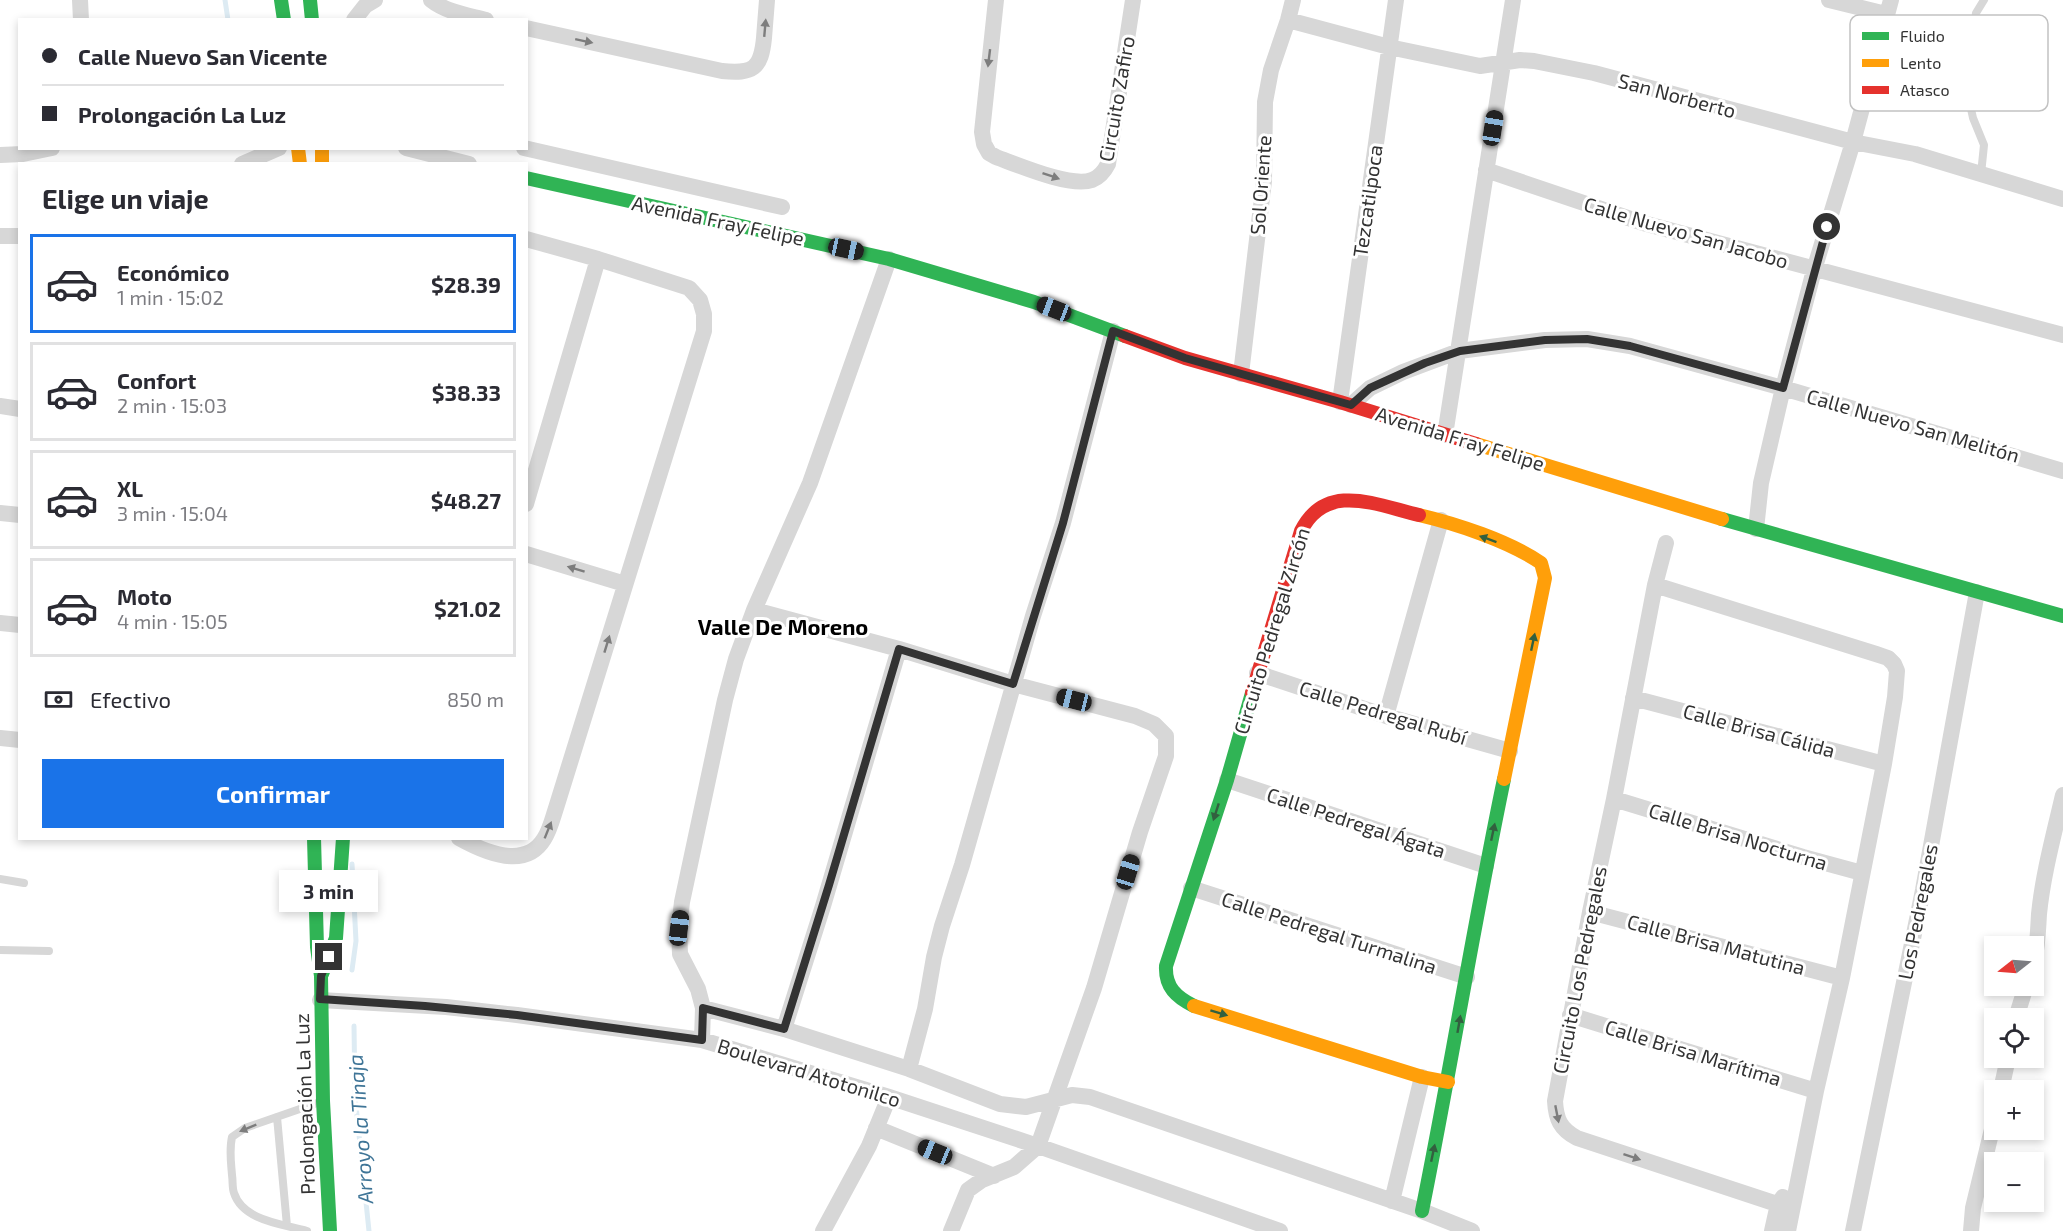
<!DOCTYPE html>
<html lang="es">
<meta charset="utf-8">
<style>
body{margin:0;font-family:"Exo 2",sans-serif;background:#f2f2f3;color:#2b2b33;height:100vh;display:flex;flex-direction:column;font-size:22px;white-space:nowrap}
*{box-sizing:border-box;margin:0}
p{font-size:20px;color:#7c7c81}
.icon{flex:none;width:33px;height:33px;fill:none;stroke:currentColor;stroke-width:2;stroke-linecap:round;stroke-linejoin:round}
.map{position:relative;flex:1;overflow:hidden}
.side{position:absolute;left:18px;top:162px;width:510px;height:678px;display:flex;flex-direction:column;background:#fff;border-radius:0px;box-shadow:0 3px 9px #0003}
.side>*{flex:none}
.guide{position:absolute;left:18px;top:18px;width:510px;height:132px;border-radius:0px;box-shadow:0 3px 9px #0003;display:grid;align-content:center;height:132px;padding:0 24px;background:#fff}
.needle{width:39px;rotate:253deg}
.buttons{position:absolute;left:1984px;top:936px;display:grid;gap:12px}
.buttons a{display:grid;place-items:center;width:60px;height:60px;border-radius:0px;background:#fff;box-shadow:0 3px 9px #0003;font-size:30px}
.end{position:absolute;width:27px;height:27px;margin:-14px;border:8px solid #333;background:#fff;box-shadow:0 0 0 3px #fff}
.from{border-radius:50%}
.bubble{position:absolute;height:42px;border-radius:0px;background:#fff;box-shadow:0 3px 9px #0003;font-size:20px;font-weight:700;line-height:42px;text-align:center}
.car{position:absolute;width:18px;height:36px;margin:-18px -9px;border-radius:8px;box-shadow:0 0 4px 2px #0007;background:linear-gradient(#222 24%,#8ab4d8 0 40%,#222 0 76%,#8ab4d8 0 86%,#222 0)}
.guide b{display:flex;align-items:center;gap:21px;height:57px;font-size:22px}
.guide b+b{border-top:2px solid #e1e1e2}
.guide i{width:15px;height:15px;background:#2b2b33}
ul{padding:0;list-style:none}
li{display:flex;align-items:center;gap:18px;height:99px;margin:0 12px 9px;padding:0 12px;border:3px solid #e1e1e2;border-radius:0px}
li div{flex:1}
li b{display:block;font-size:22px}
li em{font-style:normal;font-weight:700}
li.current{border-color:#1a73e8}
li>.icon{width:54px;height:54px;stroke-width:1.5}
h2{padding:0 24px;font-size:27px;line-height:72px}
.pay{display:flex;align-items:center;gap:15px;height:66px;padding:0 24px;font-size:22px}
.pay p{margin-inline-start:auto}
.button{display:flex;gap:12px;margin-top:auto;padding:12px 24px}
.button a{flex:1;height:69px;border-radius:0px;background:#1a73e8;color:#fff;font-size:24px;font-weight:700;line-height:69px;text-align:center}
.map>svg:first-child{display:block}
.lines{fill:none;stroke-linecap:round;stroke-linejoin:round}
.stream{stroke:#ddebf3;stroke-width:5}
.lane{stroke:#d7d7d7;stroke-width:8}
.street{stroke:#d7d7d7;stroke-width:16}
.fast{stroke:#30b455;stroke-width:14}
.slow{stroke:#ff9f0a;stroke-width:14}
.jam{stroke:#e5322d;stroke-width:14}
.oneway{fill:#7d7d7d}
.oneway2{fill:#32603f}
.route{stroke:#333;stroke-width:8}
.labels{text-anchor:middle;stroke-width:6;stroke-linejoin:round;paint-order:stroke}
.street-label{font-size:20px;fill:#333;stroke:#fff}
.water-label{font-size:21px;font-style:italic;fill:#3f7597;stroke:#fff}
.quarter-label{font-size:22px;font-weight:bold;fill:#000;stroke:#fff}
.key{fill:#fff;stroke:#c2c2c2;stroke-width:1.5}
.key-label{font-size:16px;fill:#333}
</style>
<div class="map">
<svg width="2063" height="1231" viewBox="0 0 2063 1231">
<rect width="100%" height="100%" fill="#fff"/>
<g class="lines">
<path class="stream" d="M225 0 228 20
M352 970 356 941 352 864
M354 1026 355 1096 369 1231"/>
<path class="lane" d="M1981 174 1984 145 1973 118 1966 86 1976 13 1984 0
M0 879 24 883
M0 950 49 951
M277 1117 287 1226
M307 1231C283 1224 243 1221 234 1193 232 1188 233 1181 232 1175 231 1162 229 1150 232 1137L245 1128 320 1102"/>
<path class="street" d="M80 0 81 20
M431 0C446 12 467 15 486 20
M996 0 982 132 984 144 989 153 996 157C1018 165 1071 188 1092 180 1100 177 1104 172 1108 164L1133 0
M1829 0 1886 14
M354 20 365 6 375 0
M1288 20 1389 47 1480 66 1520 60 1534 61 1594 73 1853 142 1915 154 2063 199
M526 28 722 71C753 74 761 69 764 38 765 25 766 13 767 0
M406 148 469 164
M524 148 782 207
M0 155 23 154 52 148
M242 164 279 148
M1486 170 1643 223 2063 335
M0 236H20
M526 239 598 259 526 504
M1241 374 1264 181 1265 102 1271 70 1288 20 1293 0
M1340 402 1396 0
M1351 405 1370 388 1403 372 1459 351 1545 340 1587 339 1630 346 1783 388 2063 471
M0 406 20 409
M1445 435 1513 0
M0 513 20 515
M1756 529 1761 483 1783 388 1814 270 1853 142 1891 0
M1666 543 1655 585 1614 799 1590 912 1555 1101C1556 1119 1560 1129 1577 1138L1792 1209
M526 554 625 584
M1655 585 1876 654 1888 658 1894 664 1897 671 1895 697 1884 764 1842 978 1816 1091 1788 1231
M754 610 899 649 1013 684 1135 716 1154 724 1166 736V756L1140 832 1094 988 1038 1146 1014 1167 982 1180 968 1190 951 1231
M0 623 20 625
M1257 673 1386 716 1510 751
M1633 698 1884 764
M1386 716 1441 520
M0 738 20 740
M1227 780 1486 866
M1614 799 1803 857 1862 873
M459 838C484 852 525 870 544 839 550 830 553 817 556 808L704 331V314L700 300 689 288 598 259
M1191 888 1467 977
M1590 912 1842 978
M2034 961C2038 945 2038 930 2039 914 2043 874 2054 834 2063 795
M320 1000 446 1007 517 1015 702 1040 889 1097 1038 1146 1280 1231
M703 1008 784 1029 909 1069 1000 1104 1026 1107 1072 1095 1090 1097 1422 1211 1472 1231
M1570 1015 1816 1091
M2016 1018 2026 986
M784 1029 823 906 899 649
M702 1040 703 1008 698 989 680 954 679 928 682 902 725 700 736 659 754 610 810 483 889 259
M909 1069 925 1009 934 957 942 926 962 865 1033 616 1063 523 1113 331
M2001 1090 2008 1058
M876 1128 994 1176
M1392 1201 1422 1077
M823 1231 869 1146 889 1097
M1772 1231 1778 1204 1783 1197
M1853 1231 1923 890 1977 592
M1971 1231 1973 1208 1995 1117"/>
<path class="fast" d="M281 0 284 20
M310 0 312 20
M526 178 889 259 1034 302 1125 336
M1722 519 2063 616
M314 838 317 947 321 976 323 1101 330 1231
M322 974 336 938 343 838
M1194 1006C1176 997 1165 987 1166 966L1227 780 1252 693
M1422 1211C1451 1067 1474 923 1504 779"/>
<path class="slow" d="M298 148 300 164
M322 148V164
M1476 444 1722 519
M1419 515C1457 524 1509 541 1541 563L1545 578 1504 779
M1194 1006 1422 1077 1448 1082"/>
<path class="jam" d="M1125 336 1185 358 1340 402 1476 444
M1252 693 1301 531C1326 481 1376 505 1419 515"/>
</g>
<defs><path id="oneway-solid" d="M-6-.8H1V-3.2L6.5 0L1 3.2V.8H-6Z" transform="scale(1.5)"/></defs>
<g class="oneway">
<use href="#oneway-solid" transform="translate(765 28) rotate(-85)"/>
<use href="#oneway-solid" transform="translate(584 41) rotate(12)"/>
<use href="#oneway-solid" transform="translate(989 58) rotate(97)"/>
<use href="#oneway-solid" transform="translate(1051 176) rotate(19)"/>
<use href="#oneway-solid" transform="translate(576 569) rotate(-163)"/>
<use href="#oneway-solid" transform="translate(607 644) rotate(-73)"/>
<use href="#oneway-solid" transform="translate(548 830) rotate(-68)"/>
<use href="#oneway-solid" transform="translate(1557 1114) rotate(79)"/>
<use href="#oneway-solid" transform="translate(248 1128) rotate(158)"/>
<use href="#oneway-solid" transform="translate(1632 1157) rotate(18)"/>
</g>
<g class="oneway2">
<use href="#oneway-solid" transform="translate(1488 539) rotate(-160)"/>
<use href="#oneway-solid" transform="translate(1533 642) rotate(-78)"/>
<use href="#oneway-solid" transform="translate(1216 812) rotate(108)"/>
<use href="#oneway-solid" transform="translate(1493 832) rotate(-78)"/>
<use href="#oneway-solid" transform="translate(1219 1013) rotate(17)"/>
<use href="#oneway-solid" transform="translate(1459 1024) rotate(-80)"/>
<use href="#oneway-solid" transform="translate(1433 1153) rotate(-78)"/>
</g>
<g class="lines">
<path class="route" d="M329 957 321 976 320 999 425 1006 517 1015 702 1040 703 1008 784 1029 829 885 899 649 1013 684 1063 523 1113 331 1185 358 1351 405 1370 388 1425 363 1460 351 1545 340 1587 339 1630 346 1783 388 1827 227"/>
</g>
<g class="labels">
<g class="street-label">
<text transform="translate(1677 96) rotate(15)" y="7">San Norberto</text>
<text transform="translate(1117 99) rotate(-80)" y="7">Circuito Zafiro</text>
<text transform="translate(1261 185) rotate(-86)" y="7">Sol Oriente</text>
<text transform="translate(1368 201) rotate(-82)" y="7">Tezcatilpoca</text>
<text transform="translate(718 221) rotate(12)" y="7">Avenida Fray Felipe</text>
<text transform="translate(1686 233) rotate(16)" y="7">Calle Nuevo San Jacobo</text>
<text transform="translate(1913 426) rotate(16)" y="7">Calle Nuevo San Melitón</text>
<text transform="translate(1460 439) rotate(17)" y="7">Avenida Fray Felipe</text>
<text transform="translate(1272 631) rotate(-73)" y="7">Circuito Pedregal Zircón</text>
<text transform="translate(1383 713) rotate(17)" y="7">Calle Pedregal Rubí</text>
<text transform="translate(1759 731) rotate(15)" y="7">Calle Brisa Cálida</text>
<text transform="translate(1356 823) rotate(18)" y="7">Calle Pedregal Ágata</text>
<text transform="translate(1738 837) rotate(17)" y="7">Calle Brisa Nocturna</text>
<text transform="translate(1918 912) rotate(-79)" y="7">Los Pedregales</text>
<text transform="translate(1329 933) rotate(18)" y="7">Calle Pedregal Turmalina</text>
<text transform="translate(1716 945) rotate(15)" y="7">Calle Brisa Matutina</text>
<text transform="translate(1580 970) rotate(-79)" y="7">Circuito Los Pedregales</text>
<text transform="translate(1693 1053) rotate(17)" y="7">Calle Brisa Marítima</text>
<text transform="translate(809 1073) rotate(17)" y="7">Boulevard Atotonilco</text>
<text transform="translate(305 1104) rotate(-92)" y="7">Prolongación La Luz</text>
</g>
<g class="water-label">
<text transform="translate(361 1129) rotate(-94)" y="7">Arroyo la Tinaja</text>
</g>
<g class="quarter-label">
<text x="783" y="635">Valle De Moreno</text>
</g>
</g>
<rect x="1850" y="15" width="198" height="96" rx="9" class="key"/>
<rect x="1862" y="32" width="27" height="8" fill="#30b455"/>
<rect x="1862" y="59" width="27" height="8" fill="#ff9f0a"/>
<rect x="1862" y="86" width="27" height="8" fill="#e5322d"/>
<g class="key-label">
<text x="1900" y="42">Fluido</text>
<text x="1900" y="69">Lento</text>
<text x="1900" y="96">Atasco</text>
</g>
</svg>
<div class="buttons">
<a><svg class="needle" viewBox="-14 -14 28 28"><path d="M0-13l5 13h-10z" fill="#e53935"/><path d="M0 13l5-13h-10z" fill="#7c7c81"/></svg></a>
<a><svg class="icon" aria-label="locate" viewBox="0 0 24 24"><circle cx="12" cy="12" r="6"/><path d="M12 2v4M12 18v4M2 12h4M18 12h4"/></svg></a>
<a>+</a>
<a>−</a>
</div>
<i class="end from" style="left:1827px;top:227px"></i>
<i class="end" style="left:329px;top:957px"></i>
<div class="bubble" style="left:279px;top:870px;width:99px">3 min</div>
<i class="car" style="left:1493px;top:128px;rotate:9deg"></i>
<i class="car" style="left:846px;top:249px;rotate:102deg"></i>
<i class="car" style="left:1054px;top:309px;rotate:291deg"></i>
<i class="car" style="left:1074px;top:700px;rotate:284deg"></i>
<i class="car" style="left:1128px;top:872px;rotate:17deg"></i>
<i class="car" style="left:679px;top:928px;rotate:7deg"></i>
<i class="car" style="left:935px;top:1152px;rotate:292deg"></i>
<div class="guide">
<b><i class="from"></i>Calle Nuevo San Vicente</b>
<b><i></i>Prolongación La Luz</b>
</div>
<section class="side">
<h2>Elige un viaje</h2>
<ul>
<li class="current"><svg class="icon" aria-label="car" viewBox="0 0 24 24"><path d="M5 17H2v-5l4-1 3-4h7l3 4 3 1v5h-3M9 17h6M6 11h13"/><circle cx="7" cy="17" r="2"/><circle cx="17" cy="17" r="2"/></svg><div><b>Económico</b><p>1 min · 15:02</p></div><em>$28.39</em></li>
<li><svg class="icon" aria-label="car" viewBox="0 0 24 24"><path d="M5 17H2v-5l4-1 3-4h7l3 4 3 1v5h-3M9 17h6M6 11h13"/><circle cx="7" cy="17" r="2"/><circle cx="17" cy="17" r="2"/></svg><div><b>Confort</b><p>2 min · 15:03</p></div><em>$38.33</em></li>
<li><svg class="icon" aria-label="car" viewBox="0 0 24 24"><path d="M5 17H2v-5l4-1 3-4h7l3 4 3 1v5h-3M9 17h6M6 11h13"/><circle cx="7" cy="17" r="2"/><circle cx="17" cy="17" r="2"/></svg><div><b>XL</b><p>3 min · 15:04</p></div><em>$48.27</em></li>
<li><svg class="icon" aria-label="car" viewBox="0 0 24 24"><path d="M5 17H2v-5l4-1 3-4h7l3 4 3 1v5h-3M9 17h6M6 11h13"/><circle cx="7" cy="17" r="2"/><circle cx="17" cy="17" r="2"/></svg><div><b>Moto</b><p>4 min · 15:05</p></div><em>$21.02</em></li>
</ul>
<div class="pay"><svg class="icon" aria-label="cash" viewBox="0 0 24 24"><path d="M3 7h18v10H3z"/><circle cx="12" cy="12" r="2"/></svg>Efectivo<p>850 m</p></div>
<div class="button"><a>Confirmar</a></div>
</section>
</div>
